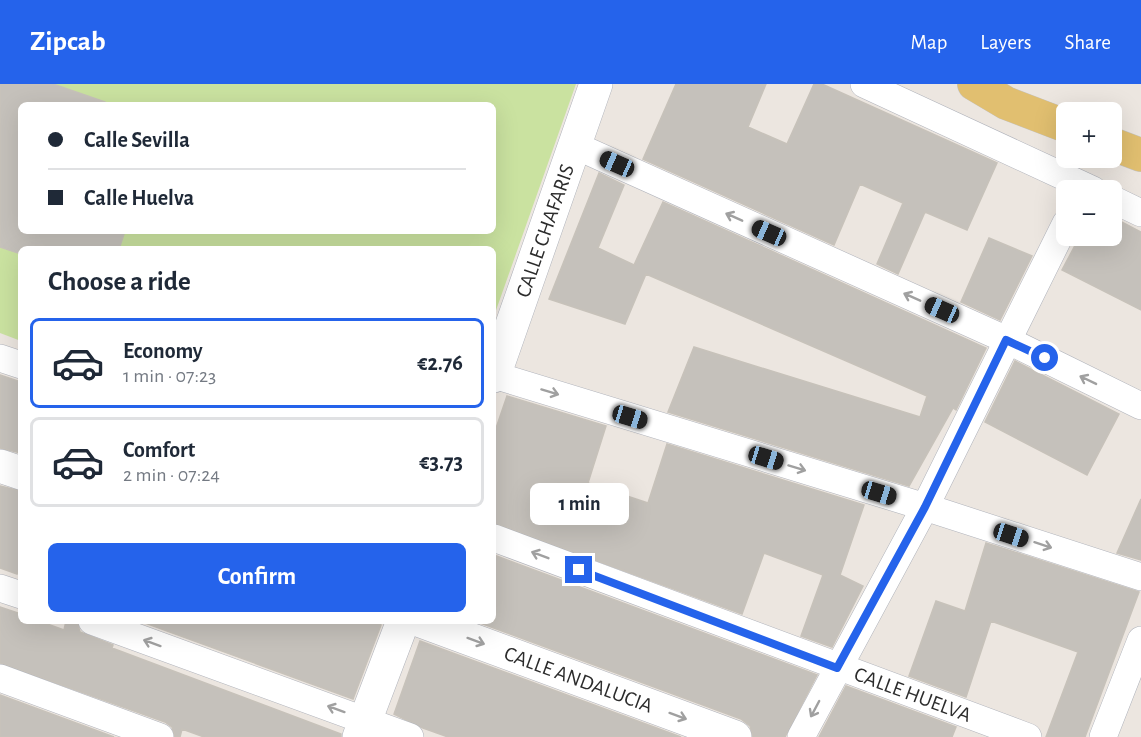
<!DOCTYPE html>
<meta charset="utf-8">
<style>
body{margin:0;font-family:"Alegreya Sans",sans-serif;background:#f2f2f3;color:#1f2937;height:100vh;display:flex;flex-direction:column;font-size:22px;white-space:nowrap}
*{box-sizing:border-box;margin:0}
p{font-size:20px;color:#747a83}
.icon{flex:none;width:33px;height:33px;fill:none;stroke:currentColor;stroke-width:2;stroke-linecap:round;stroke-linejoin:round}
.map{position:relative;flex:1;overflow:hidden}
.side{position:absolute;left:18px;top:162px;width:478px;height:378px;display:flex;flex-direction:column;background:#fff;border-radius:9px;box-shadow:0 6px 24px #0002}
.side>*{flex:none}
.top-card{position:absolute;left:18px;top:18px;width:478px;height:132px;border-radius:9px;box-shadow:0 6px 24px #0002;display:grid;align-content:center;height:132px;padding:0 30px;background:#fff}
.fabs{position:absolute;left:1056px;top:18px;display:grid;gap:12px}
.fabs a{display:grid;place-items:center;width:66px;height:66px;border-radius:9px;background:#fff;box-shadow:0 6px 24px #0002;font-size:30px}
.end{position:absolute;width:27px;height:27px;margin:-14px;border:8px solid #2563eb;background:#fff;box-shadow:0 0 0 3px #fff}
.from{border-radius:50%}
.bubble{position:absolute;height:42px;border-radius:9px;background:#fff;box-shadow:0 6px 24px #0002;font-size:20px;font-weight:700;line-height:42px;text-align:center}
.car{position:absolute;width:18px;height:36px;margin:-18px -9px;border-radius:8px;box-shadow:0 0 4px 2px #0007;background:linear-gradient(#222 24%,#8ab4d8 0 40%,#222 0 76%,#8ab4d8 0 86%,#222 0)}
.top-card b{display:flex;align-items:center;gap:21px;height:57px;font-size:22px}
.top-card b+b{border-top:2px solid #e0e1e3}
.top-card i{width:15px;height:15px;background:#1f2937}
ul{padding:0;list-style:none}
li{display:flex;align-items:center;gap:18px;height:90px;margin:0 12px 9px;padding:0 18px;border:3px solid #e0e1e3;border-radius:9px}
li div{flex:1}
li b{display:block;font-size:22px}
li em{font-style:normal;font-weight:700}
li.selected{border-color:#2563eb}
li>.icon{width:54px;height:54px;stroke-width:1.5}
h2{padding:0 30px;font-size:27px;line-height:72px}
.button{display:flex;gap:12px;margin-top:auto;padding:12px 30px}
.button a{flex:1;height:69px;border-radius:9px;background:#2563eb;color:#fff;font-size:24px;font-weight:700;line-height:69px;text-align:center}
header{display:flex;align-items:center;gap:36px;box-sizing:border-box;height:84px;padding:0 30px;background:#2563eb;color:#fff}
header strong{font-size:28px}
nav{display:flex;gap:33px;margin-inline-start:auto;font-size:21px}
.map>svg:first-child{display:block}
.pitch{fill:#cae2a0;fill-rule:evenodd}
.building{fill:#c5c1bb;stroke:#c7c2ba;stroke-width:1.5}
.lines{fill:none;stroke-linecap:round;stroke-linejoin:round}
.minor-casing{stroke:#b0b3bb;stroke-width:28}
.tertiary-casing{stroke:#b0b3bb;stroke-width:34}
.primary-casing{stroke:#c4c4c4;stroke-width:34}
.minor{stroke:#fff;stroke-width:27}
.tertiary{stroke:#fff;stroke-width:33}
.primary{stroke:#e1bf70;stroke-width:33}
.oneway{stroke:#a0a0a0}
.route{stroke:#2563eb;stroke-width:8}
.labels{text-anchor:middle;stroke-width:4.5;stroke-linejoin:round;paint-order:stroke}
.street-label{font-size:21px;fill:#2c2c2c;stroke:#fff}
</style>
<header>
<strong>Zipcab</strong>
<nav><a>Map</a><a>Layers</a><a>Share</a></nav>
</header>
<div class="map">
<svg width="1141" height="653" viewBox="0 0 1141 653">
<rect width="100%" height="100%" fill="#ece6e0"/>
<path class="pitch" d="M0 0H576L494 232V165H21V257L0 249ZM21 21H494V147H21Z"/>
<path class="building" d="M0 0H53L105 18 104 21H21V147H125L119 165H21V170L0 163Z
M676 0H766L748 43 787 60 814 0H822L997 79 967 146 925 128 898 190 877 180 903 119 860 100 834 161 643 75Z
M599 89 624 101 598 164 634 181 663 118 986 264 956 326 953 324 909 402 668 328 694 263 920 333 927 312 646 190 625 240 549 215Z
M1112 133 1141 148V226L1062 186 1080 152H1112Z
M989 154 1032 172 1000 236 961 218Z
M1015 277 1119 330 1087 391 985 338Z
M0 291 21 298V369L0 364Z
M507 312 606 342 588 399 648 419 667 360 864 421 840 491 863 502 832 563 801 552 823 491 764 469 742 530 494 439V350Z
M0 402 21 407V478L17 490 0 484Z
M1141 415V476L1117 469Z
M986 459 1139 508 1085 653H1046L1078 568 991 537 966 613 909 592 936 517 965 527Z
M494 471 817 591 785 653H753L750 642 741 635 475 537H494Z
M0 523 21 530V537H39L64 546 66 537H77L80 548 113 561 112 564 341 650V653H204L182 645 180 653H175L172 643 165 638 0 579Z
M145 537H370L381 541 353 615 145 539Z
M420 557 681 653H448L423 644 394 630Z
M846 602 956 643 952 653H819Z
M0 611 114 653H0Z"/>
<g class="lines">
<defs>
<g id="minor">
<path d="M864 0 1093 106"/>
<path d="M574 61 1007 256 1141 322"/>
<path d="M1112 115 1141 129"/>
<path d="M0 274 21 281"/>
<path d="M494 291 925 423 1141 493"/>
<path id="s1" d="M494 454 1028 653"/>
<path d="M0 504 21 511"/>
<path d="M92 537 410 653"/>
<path d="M0 594 160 653"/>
<path d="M801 653 925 423 1066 139"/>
<path d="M1103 653 1141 556"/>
</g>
<g id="tertiary">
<path id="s2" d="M494 292 596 0"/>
<path d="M0 382 21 389"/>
<path id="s3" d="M421 537 735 653"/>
<path d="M359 653 403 537"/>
</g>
<path id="primary" d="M974 0 1006 19 1066 42
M1112 60 1141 71"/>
</defs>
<use href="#minor" class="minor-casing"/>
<use href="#tertiary" class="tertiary-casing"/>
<use href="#primary" class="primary-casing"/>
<use href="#minor" class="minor"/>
<use href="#tertiary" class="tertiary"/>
<use href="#primary" class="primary"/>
</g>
<defs><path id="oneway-shaft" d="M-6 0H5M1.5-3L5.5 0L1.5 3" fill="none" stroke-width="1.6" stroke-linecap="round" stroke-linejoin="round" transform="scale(1.5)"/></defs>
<g class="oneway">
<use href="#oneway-shaft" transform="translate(734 133) rotate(-156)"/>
<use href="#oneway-shaft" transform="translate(912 213) rotate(-156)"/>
<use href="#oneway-shaft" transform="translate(1088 296) rotate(-154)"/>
<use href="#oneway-shaft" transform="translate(550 308) rotate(17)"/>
<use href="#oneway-shaft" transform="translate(797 384) rotate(17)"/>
<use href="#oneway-shaft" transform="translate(1043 461) rotate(18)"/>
<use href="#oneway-shaft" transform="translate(540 471) rotate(-159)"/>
<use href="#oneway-shaft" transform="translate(476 557) rotate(20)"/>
<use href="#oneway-shaft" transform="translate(152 559) rotate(-160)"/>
<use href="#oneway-shaft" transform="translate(336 625) rotate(-160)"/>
<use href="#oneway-shaft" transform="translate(815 625) rotate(118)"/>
<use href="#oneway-shaft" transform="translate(678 632) rotate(20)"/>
</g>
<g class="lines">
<path class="route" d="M579 486 837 584 925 423 1006 256 1045 274"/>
</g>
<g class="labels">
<g class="street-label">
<text dy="7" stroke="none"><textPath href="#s2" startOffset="154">CALLE CHAFARIS</textPath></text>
<text dy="7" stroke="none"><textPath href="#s3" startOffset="168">CALLE ANDALUCIA</textPath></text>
<text dy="7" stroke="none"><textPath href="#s1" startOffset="447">CALLE HUELVA</textPath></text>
</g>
</g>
</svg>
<div class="fabs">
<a>+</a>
<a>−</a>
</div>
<i class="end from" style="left:1045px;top:274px"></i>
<i class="end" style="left:579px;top:486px"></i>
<div class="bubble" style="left:530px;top:399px;width:99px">1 min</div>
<i class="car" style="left:617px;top:80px;rotate:294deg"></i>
<i class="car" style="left:769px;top:149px;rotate:294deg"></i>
<i class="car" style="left:942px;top:226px;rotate:294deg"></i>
<i class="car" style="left:630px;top:333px;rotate:107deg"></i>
<i class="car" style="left:766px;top:374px;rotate:107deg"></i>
<i class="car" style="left:879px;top:409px;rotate:107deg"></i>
<i class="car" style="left:1011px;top:451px;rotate:108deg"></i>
<div class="top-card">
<b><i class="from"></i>Calle Sevilla</b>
<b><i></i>Calle Huelva</b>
</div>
<section class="side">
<h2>Choose a ride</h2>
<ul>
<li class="selected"><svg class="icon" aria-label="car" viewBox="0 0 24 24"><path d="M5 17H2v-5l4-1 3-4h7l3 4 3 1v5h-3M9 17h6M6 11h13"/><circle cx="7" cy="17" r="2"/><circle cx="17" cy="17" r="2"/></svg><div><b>Economy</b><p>1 min · 07:23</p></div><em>€2.76</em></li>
<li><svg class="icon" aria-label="car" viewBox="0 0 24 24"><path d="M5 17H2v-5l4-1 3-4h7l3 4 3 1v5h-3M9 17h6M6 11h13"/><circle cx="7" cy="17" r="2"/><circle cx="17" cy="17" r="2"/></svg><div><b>Comfort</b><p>2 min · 07:24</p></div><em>€3.73</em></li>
</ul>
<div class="button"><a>Confirm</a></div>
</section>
</div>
